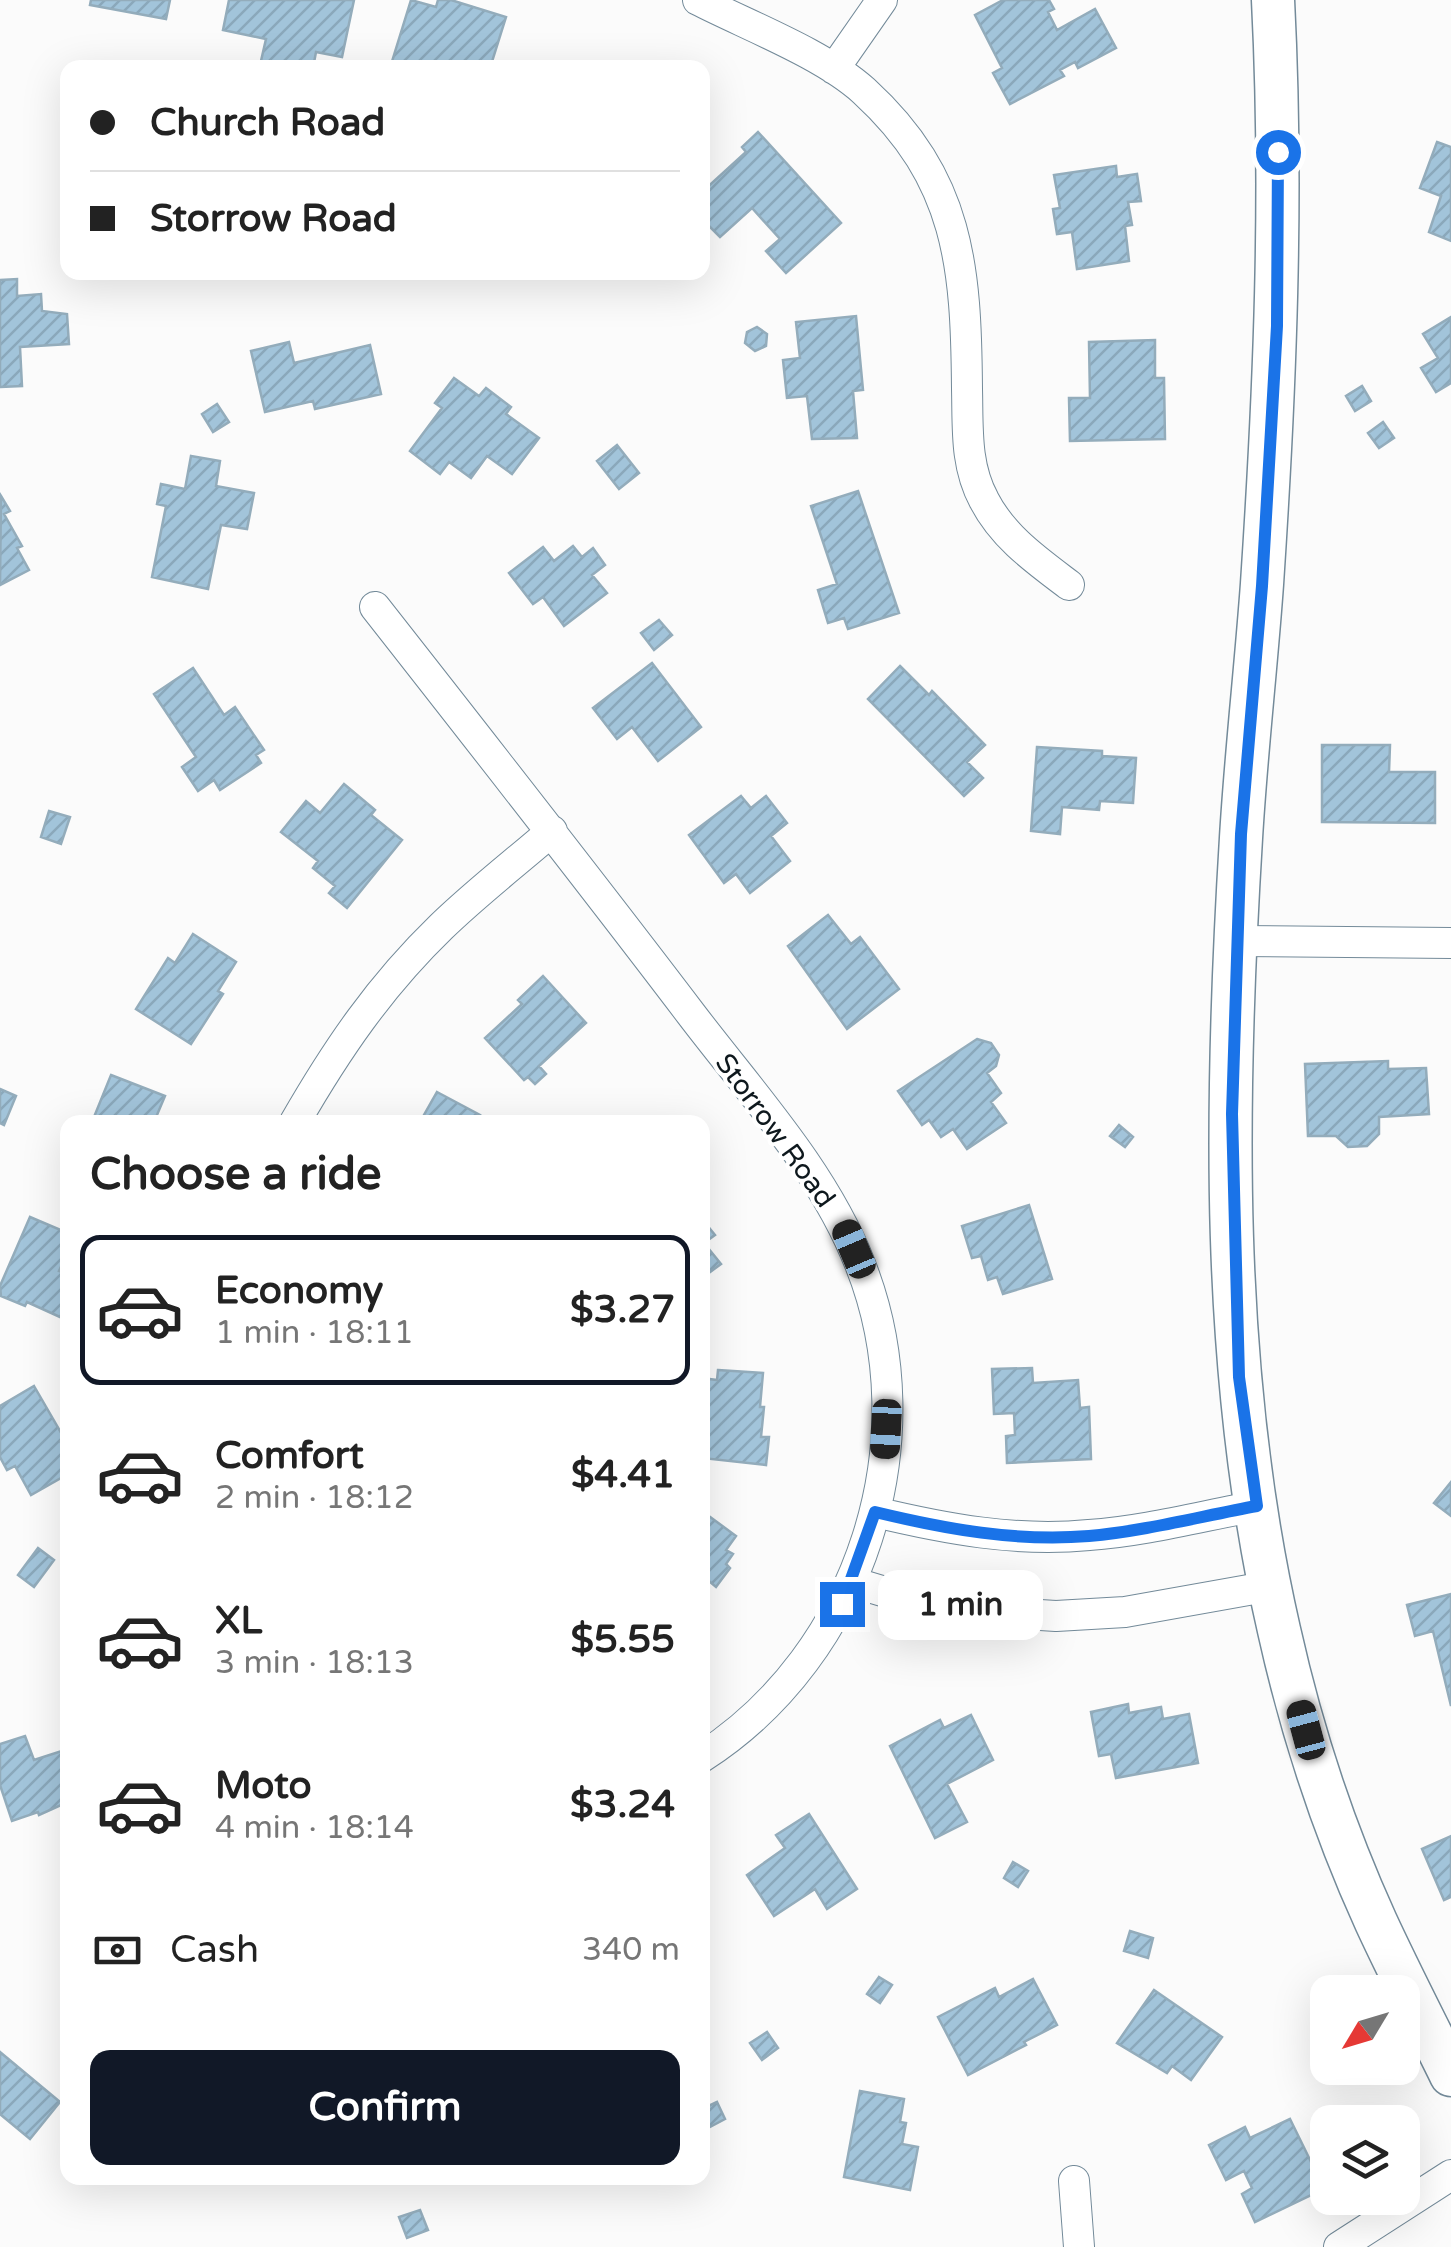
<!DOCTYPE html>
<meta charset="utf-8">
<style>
body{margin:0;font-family:"Varela Round",sans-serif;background:#f2f2f2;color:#222;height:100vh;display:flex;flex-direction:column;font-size:38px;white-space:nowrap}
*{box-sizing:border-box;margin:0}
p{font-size:32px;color:#767676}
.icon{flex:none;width:55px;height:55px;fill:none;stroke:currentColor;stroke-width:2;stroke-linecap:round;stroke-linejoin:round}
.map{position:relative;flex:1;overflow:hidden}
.sheet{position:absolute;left:60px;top:1115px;width:650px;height:1070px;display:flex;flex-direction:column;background:#fff;border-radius:20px;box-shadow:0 10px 40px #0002}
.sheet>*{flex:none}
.banner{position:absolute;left:60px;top:60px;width:650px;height:220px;border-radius:20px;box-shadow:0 10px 40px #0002;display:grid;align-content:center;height:220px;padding:0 30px;background:#fff}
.needle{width:65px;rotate:232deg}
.tools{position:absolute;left:1310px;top:1975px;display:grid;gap:20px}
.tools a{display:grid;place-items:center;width:110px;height:110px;border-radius:20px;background:#fff;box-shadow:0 10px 40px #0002;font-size:50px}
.end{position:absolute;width:45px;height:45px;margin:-22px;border:12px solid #1a73e8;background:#fff;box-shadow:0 0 0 5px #fff}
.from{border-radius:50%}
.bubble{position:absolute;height:70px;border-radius:20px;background:#fff;box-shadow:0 10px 40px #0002;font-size:32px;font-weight:700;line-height:70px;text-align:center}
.car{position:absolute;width:30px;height:60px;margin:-30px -15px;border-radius:12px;box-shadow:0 0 8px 2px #0007;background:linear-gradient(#222 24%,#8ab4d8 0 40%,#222 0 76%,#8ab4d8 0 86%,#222 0)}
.banner b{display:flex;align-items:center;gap:35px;height:95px;font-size:38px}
.banner b+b{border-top:2px solid #e0e0e0}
.banner i{width:25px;height:25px;background:#222}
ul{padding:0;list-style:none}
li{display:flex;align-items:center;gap:30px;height:150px;margin:0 20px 15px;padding:0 10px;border:5px solid transparent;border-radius:20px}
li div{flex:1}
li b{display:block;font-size:38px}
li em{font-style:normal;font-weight:700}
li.selected{border-color:#111827}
li>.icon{width:90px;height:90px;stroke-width:1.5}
h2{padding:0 30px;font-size:45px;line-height:120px}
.pay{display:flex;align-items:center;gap:25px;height:110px;padding:0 30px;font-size:38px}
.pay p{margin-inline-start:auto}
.cta{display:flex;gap:20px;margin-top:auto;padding:20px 30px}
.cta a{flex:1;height:115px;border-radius:20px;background:#111827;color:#fff;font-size:40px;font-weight:700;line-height:115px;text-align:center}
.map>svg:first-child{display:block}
.building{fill:url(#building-hatch);stroke:#93acbb;stroke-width:2.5}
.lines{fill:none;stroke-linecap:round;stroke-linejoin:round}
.street-casing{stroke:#738a99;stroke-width:32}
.secondary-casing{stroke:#738a99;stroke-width:45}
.street{stroke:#fff;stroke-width:30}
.secondary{stroke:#fff;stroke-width:42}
.route{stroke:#1a73e8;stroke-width:12}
.labels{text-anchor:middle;stroke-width:8;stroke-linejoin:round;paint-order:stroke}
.street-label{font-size:28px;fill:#0e181d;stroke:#fff}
</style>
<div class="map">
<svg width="1451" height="2247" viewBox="0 0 1451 2247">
<defs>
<pattern id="building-hatch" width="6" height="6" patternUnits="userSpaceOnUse" patternTransform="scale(2.5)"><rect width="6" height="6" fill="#a2c4da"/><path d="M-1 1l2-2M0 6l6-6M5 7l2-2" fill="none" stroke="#8aa8bb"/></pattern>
</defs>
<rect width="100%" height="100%" fill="#fbfbfb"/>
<path class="building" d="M91 0H170L166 19 90 5Z
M229 0H354L342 57 316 52 313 68 261 61 266 39 223 30Z
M411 0 436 7 438 0H451L506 17 490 68H390Z
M1003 0H1049L1054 9 1048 12 1057 30 1095 9 1116 48 1078 68 1075 62 1060 70 1064 76 1010 104 993 73 1002 68 975 15Z
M758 132 841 223 786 273 766 251 780 239 752 208 720 237 702 219V192L746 152 742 147Z
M1437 142 1451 147V241L1429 232 1441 196 1420 188Z
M1116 166 1117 177 1137 174 1141 201 1128 202 1132 225 1125 226 1129 261 1077 269 1072 232 1057 234 1053 209 1060 208 1054 175Z
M17 279V296L41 294 42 311 67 314 69 344 20 347 22 386 0 387V280Z
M856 316 863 390 853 391 857 438 812 439 807 396 787 398 783 360 800 358 796 322Z
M1451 317V383L1436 392 1421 368 1438 358 1423 334Z
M757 327 767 334 766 346 755 351 745 343 747 332Z
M1155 340V378H1164L1165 439 1070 441 1069 398H1090L1089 342Z
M289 342 294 363 370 345 381 394 315 409 313 401 265 412 251 351Z
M454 378 479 396 486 388 511 407 506 414 539 438 512 474 487 456 471 478 449 462 440 474 410 451 442 408 435 403Z
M1362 386 1371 401 1355 411 1346 396Z
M217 404 229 422 213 432 202 414Z
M1383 422 1394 438 1379 448 1368 433Z
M617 445 639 473 619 489 597 461Z
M191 456 220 461 216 486 254 493 247 529 221 525 208 589 152 577 166 506 157 504 161 484 185 489Z
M858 491 899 613 848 629 844 618 828 623 818 590 837 584 811 506Z
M1 496 10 511 4 514 22 546 17 548 29 570 0 585Z
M573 546 582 557 593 548 605 565 592 575 607 593 564 626 543 597 533 604 509 573 543 547 554 561Z
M659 620 672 635 654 650 641 633Z
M652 663 701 727 658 761 632 727 617 739 593 708Z
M900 666 929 695 932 691 985 745 967 762 983 778 964 796 868 699Z
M193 668 224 715 235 707 264 750 256 755 261 763 220 790 214 780 198 791 182 767 196 757 154 694Z
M1322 745H1390L1389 772H1435V823L1322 822Z
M1037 747 1102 751V756L1136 758 1133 803 1100 801 1099 810 1062 807 1060 834 1031 831Z
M344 784 375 810 371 815 402 840 347 908 329 893 335 886 313 868 318 861 281 832 306 801 320 813Z
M741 796 751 808 766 796 787 823 771 836 790 861 750 893 736 874 724 883 689 835Z
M49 811 70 817 61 844 41 837Z
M828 915 851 944 860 937 899 989 847 1029 788 946Z
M193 934 236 962 218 991 223 994 191 1044 136 1009 168 958 175 963Z
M543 976 586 1023 539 1066 546 1074 535 1084 528 1077 524 1080 485 1038 522 1004 518 1000Z
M977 1039 991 1043 999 1055 996 1066 987 1073 1001 1093 991 1102 1006 1123 967 1149 953 1129 941 1137 929 1120 922 1125 898 1091Z
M1388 1061V1069L1426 1068 1429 1114 1379 1117V1134L1367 1146 1348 1147 1336 1136H1308L1305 1064Z
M111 1075 165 1096 154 1122H92Z
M0 1089 16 1096 4 1125 0 1123Z
M437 1092 480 1115 476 1122H420Z
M1119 1125 1133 1137 1125 1147 1110 1136Z
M1029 1205 1052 1279 1003 1294 997 1277 988 1280 981 1256 972 1258 962 1226Z
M30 1217 68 1233V1251L59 1271 68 1274V1299L60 1317 27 1302 25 1306 1 1296 0 1286Z
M702 1219 715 1235 704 1243 721 1264 702 1278Z
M1032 1368 1033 1383 1078 1380 1080 1408 1089 1407 1091 1459 1007 1463 1006 1436 1015 1435 1014 1413 994 1414 992 1369Z
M718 1370 763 1373 760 1407H764L761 1437H769L766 1465 702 1458 709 1379 717 1380Z
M34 1386 64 1438 60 1441 68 1454V1474L31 1495 15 1466 7 1470 0 1457V1406Z
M1451 1482V1516L1434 1503Z
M702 1511 736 1536 726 1550 733 1554 726 1564 730 1568 716 1587 709 1581 702 1590Z
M38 1548 54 1560 34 1587 18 1575Z
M1451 1594V1706L1433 1631 1415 1636 1407 1605Z
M1128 1704 1129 1713 1161 1707 1163 1719 1189 1714 1198 1763 1116 1778 1111 1754 1099 1756 1091 1712Z
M971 1715 993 1760 947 1784 967 1822 935 1838 890 1746 940 1720 944 1728Z
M25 1736 34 1760 68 1749V1802L39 1815 38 1812 12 1821 0 1785V1744Z
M809 1814 857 1889 827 1909 815 1889 774 1916 747 1875 785 1848 776 1835Z
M1451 1836V1897L1444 1900 1422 1849Z
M1013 1862 1028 1871 1018 1887 1004 1878Z
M1130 1931 1153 1938 1148 1958 1124 1951Z
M879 1977 892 1985 880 2003 867 1994Z
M1033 1979 1057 2025 1024 2042 1026 2045 968 2075 938 2017 995 1988 999 1997Z
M1154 1990 1222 2037 1191 2080 1172 2066 1167 2073 1117 2043Z
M767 2032 778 2048 762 2060 750 2043Z
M0 2052 60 2102 30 2139 0 2114Z
M860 2091 904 2099 900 2122 906 2123 902 2144 918 2147 910 2190 844 2177Z
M717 2102 725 2119 708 2128 702 2109Z
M1290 2119 1313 2166 1321 2163 1328 2176V2187L1255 2222 1242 2194 1252 2188 1244 2171 1226 2180 1209 2145 1245 2127 1250 2138Z
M420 2210 428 2230 407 2238 399 2217Z"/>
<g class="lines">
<defs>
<path id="street" d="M698 0C749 26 823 54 864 91 960 179 966 267 967 389 968 427 965 465 984 500 1003 537 1036 560 1069 585
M834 69 882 0
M375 607C481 742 587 877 691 1014 751 1093 823 1170 860 1264 930 1440 862 1654 702 1757
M1236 941 1451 943
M295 1122C337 1049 380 986 441 927 476 893 515 863 552 831
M875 1512C946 1529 1016 1542 1089 1535 1145 1531 1202 1516 1257 1506
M852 1582 942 1609 1056 1616 1125 1612 1271 1586
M1074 2181 1079 2247
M1339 2247 1451 2175"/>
<path id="secondary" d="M1273 0C1283 195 1275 389 1262 584 1256 668 1246 753 1241 838 1225 1099 1220 1373 1279 1630 1301 1729 1334 1830 1376 1922 1400 1974 1426 2024 1451 2075"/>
</defs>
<use href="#street" class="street-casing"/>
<use href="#secondary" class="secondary-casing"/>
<use href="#street" class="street"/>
<use href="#secondary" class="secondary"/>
</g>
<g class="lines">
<path class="route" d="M842 1604 875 1512C946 1529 1016 1542 1089 1536 1145 1531 1202 1516 1257 1506L1239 1377 1232 1114 1241 834 1262 586 1277 326 1278 152"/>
</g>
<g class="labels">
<g class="street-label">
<text transform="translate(776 1130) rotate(54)" y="10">Storrow Road</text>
</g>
</g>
</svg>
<div class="tools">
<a><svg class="needle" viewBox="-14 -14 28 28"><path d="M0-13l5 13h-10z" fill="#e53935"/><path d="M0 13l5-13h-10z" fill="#767676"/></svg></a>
<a><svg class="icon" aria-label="layers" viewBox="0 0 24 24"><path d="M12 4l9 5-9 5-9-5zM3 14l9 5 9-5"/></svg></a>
</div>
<i class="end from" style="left:1278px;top:152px"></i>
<i class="end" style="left:842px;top:1604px"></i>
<div class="bubble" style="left:878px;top:1570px;width:165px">1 min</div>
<i class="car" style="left:854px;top:1249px;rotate:337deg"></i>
<i class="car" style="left:886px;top:1429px;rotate:183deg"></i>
<i class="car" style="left:1306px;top:1730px;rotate:345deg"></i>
<div class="banner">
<b><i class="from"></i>Church Road</b>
<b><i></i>Storrow Road</b>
</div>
<section class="sheet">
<h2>Choose a ride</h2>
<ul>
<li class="selected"><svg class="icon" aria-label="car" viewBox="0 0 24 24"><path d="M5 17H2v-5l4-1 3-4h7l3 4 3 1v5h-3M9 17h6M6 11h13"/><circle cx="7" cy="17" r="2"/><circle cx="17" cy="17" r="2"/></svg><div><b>Economy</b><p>1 min · 18:11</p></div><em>$3.27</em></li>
<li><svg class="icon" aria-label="car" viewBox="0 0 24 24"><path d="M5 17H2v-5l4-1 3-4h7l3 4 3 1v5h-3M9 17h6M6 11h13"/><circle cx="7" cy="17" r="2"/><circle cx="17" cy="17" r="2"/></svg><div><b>Comfort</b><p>2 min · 18:12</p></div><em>$4.41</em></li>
<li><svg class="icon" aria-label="car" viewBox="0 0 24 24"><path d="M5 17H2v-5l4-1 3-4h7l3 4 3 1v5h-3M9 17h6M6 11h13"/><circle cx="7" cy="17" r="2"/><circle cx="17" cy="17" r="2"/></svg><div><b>XL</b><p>3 min · 18:13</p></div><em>$5.55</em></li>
<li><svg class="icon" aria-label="car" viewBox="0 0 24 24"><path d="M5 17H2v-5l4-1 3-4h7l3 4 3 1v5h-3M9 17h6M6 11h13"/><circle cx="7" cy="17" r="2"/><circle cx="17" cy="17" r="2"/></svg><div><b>Moto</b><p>4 min · 18:14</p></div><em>$3.24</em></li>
</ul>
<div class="pay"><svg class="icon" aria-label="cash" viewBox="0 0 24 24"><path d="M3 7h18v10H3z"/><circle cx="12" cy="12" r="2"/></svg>Cash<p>340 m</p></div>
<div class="cta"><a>Confirm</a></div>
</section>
</div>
